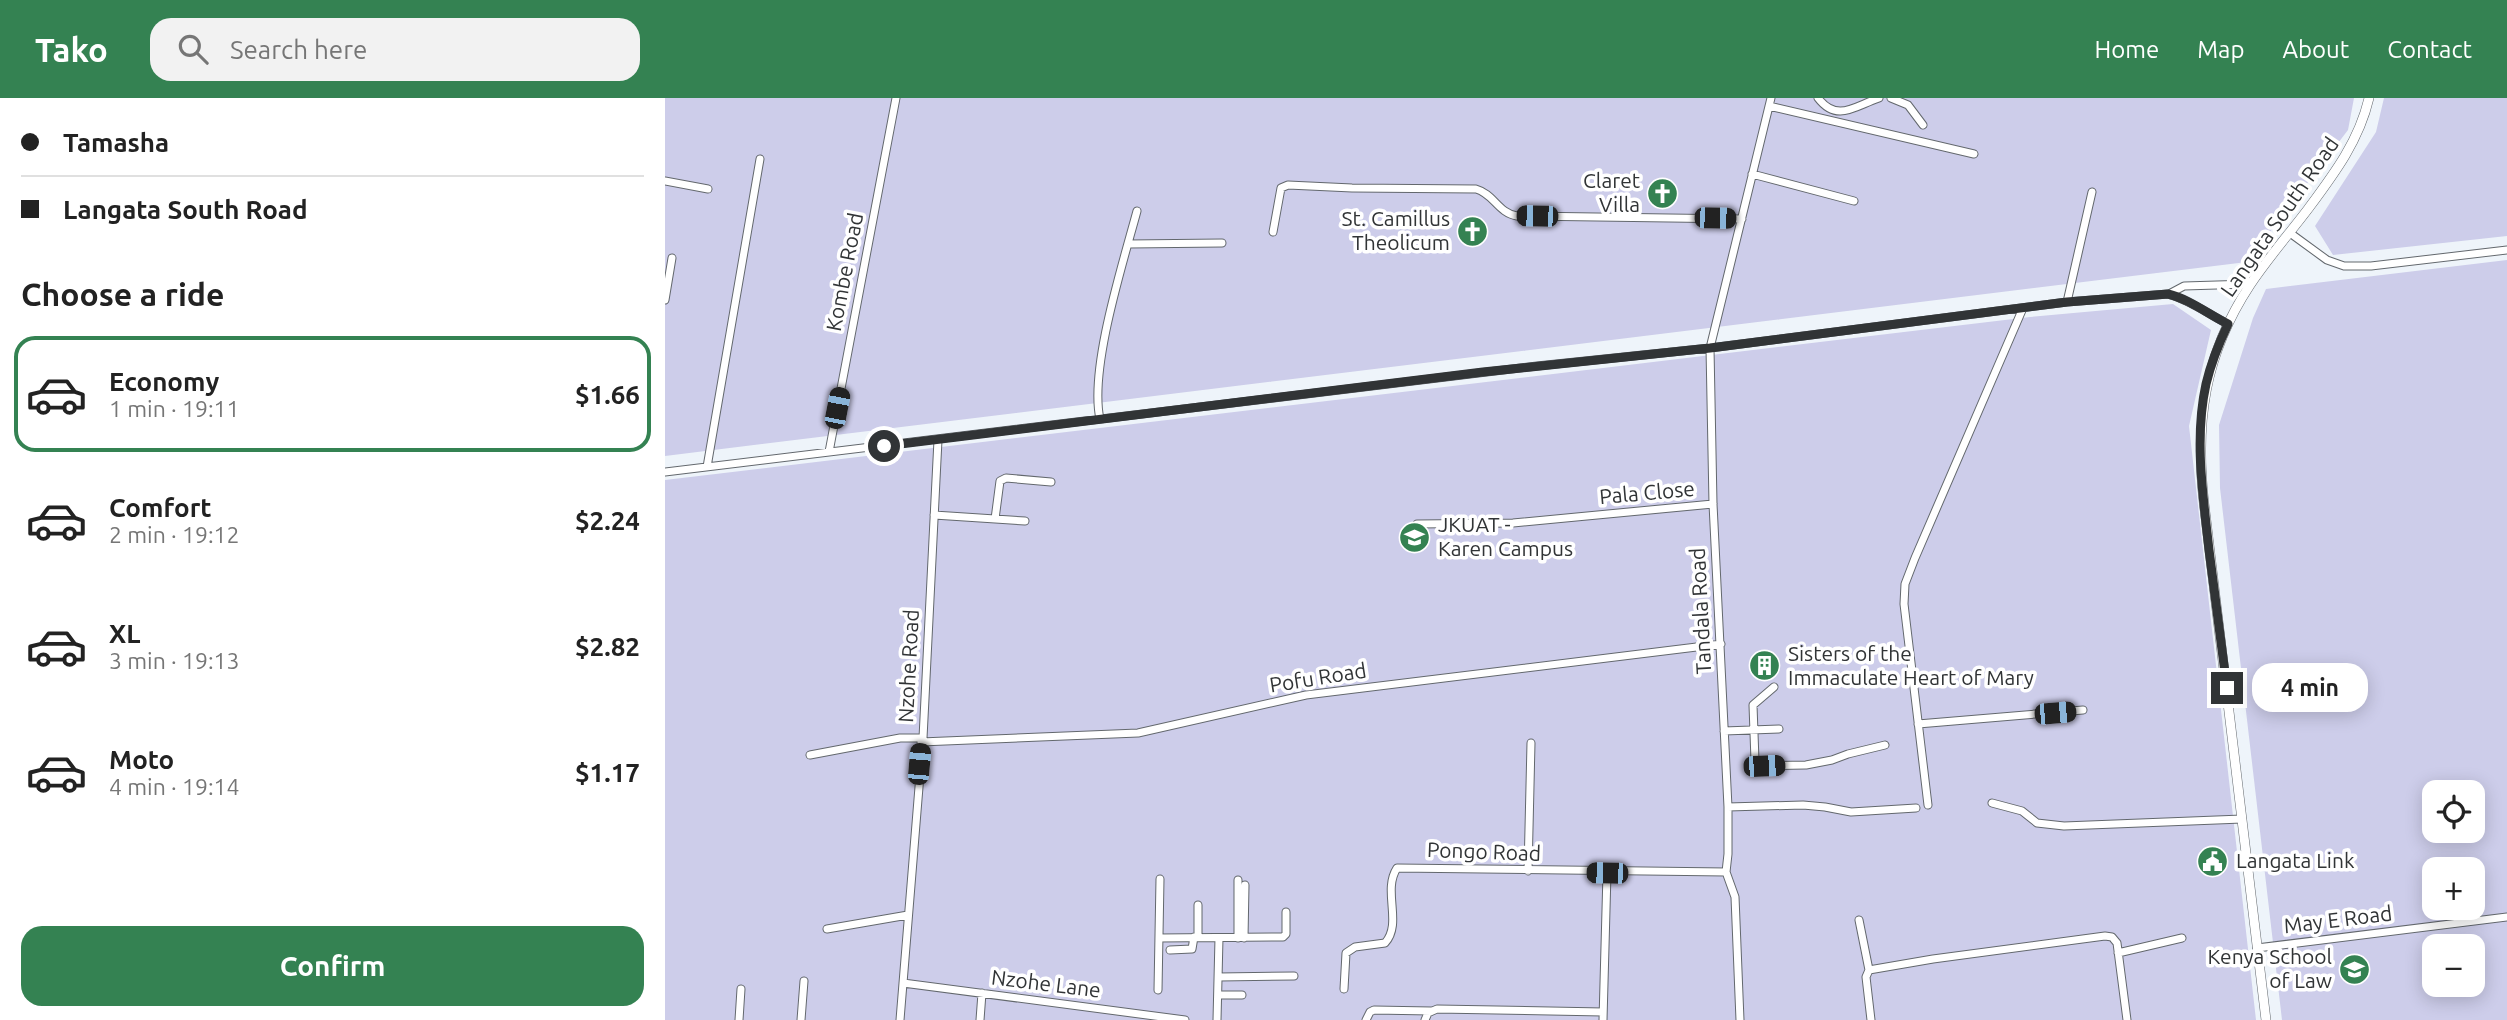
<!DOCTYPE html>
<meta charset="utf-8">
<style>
body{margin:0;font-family:Ubuntu,sans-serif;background:#f2f2f2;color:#222;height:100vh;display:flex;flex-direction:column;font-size:26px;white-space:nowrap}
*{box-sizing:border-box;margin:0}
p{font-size:23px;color:#767676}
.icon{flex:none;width:38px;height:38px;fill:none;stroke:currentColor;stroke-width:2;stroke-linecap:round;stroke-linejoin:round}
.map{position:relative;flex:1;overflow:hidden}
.side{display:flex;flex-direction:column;background:#fff;width:665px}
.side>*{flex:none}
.guide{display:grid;align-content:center;height:154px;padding:0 21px;background:#fff}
.controls{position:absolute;left:1757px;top:682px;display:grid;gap:14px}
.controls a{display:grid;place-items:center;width:63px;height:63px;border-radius:14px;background:#fff;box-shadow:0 4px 18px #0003;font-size:35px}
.end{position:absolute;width:32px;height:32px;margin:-16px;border:9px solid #313436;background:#fff;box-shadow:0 0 0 4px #fff}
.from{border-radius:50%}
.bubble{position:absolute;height:49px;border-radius:21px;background:#fff;box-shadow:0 4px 18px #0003;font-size:23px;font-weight:700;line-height:49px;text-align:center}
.car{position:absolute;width:21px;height:42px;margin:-21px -10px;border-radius:9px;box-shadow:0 0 5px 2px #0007;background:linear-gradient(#222 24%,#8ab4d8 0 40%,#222 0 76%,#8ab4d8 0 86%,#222 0)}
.guide b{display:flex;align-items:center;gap:24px;height:66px;font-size:26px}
.guide b+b{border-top:2px solid #e0e0e0}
.guide i{width:18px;height:18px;background:#222}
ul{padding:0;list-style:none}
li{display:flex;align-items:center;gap:21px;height:116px;margin:0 14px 10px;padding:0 7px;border:4px solid transparent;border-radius:21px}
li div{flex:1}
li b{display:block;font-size:26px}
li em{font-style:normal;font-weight:700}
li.current{border-color:#348252}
li>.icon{width:63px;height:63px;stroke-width:1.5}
h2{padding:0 21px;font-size:32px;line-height:84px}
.action{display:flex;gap:14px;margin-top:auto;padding:14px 21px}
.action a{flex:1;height:80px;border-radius:21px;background:#348252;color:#fff;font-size:28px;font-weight:700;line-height:80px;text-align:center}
header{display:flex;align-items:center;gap:42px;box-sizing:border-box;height:98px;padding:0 35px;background:#348252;color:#fff}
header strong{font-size:33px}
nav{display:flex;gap:38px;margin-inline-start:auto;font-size:24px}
.search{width:490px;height:63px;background:#f2f2f2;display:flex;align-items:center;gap:18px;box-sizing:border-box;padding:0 24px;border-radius:21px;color:#767676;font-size:26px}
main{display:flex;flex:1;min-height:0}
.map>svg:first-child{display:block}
.green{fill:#cdcdea;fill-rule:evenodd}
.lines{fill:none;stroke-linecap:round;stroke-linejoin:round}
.minor-casing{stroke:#63686d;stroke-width:9}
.tertiary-casing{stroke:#63686d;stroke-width:10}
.minor{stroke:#fff;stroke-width:7}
.tertiary{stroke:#fff;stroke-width:9}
.route{stroke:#313436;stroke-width:9}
.labels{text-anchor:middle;stroke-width:7;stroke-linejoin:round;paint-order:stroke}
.poi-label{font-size:21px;fill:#313436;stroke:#fff;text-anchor:end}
.street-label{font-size:21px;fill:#313436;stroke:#fff}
</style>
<header>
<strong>Tako</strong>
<div class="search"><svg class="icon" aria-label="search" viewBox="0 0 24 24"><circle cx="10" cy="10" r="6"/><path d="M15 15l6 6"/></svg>Search here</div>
<nav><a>Home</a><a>Map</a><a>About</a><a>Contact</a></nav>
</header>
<main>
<section class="side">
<div class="guide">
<b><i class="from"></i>Tamasha</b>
<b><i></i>Langata South Road</b>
</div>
<h2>Choose a ride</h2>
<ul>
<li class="current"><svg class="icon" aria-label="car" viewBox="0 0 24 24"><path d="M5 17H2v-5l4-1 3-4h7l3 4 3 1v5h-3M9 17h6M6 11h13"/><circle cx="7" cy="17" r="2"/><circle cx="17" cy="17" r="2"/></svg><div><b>Economy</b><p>1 min · 19:11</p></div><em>$1.66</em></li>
<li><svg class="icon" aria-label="car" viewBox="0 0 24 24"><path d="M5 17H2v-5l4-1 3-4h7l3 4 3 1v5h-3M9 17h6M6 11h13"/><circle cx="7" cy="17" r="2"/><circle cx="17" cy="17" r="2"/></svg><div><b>Comfort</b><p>2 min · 19:12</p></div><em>$2.24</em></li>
<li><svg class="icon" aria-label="car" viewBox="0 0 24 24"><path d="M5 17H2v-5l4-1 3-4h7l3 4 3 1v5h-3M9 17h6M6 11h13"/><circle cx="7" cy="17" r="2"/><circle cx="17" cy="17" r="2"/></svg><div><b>XL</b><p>3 min · 19:13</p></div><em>$2.82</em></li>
<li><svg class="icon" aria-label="car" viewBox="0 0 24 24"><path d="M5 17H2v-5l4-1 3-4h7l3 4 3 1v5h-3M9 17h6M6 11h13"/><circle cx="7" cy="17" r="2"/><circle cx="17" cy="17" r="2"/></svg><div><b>Moto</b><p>4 min · 19:14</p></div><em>$1.17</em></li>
</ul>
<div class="action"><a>Confirm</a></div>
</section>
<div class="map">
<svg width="1842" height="922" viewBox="0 0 1842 922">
<rect width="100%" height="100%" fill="#eef4fa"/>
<path class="green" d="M0 0H1689L1683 32 1582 164 0 358Z
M1719 0H1842V138L1668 157 1650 128 1711 34Z
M1842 162V922H1617L1555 390 1554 327 1588 220 1601 191ZM1769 695H1808V733H1769ZM1769 772H1808V810H1769ZM1769 849H1808V887H1769Z
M1508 206 1546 232 1524 328 1591 922H0V382L1365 219Z"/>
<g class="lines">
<defs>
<path id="minor" d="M1153 0C1172 25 1190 8 1214 0
M1226 0 1243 7 1258 27
M1104 8 1309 56
M1087 76 1189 103
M0 83 43 91
M608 134 616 90 623 87 687 90 811 91C829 96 833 115 852 118L1077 121
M1625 135 1662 162 1679 168H1706L1842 152
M464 146 557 145
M1504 196 1519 188 1585 186
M0 202 7 160
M1402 204 1427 94
M435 321C424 271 458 165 472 113
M164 354 231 0
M42 369 95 61
M0 374 872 268 1045 250 1402 204 1503 196C1525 202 1543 216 1563 226
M269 417 360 423
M330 421 335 383 341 380 386 384
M752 426 848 425 1048 406
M1109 589 1088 607 1090 663 1094 668 1141 667 1167 662 1183 656 1220 647
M1253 626 1418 612
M1059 633 1114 631
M256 644 473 635 641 597 1056 546
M145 657 235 640H258
M1327 705 1357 713 1372 725 1399 728 1577 721
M1263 707 1239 506 1240 486 1250 460 1358 210
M1063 709 1138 707 1160 709 1186 714 1251 710
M863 773 866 645
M533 807V839
M1194 822 1204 872
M162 831 243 817
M494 840 618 839 621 836V814
M573 840V782
M579 840 580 787
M1592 850 1842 819
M505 852 527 851 529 839
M1453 855 1517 840
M554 879 629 878
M238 885 520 922
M679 891 681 855 690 849 720 845C738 825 717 793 732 770L1061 774
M493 892 495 781
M554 897H577
M74 922 76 891
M136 922 139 883
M235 922 258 640 273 342
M315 922 317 895
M552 922 554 840
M701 922 705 914 709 912 766 913
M760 922 763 915 772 911 938 914
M938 922 942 775
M1075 922 1070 799 1061 774 1063 756V709L1048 406 1045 250 1106 0
M1206 922 1201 879 1204 872 1268 861 1440 838 1447 839 1452 845 1462 922"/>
<path id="tertiary" d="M1601 922 1539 405C1530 324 1539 257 1585 187 1603 160 1624 136 1643 111 1669 76 1694 43 1704 0"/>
</defs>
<use href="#minor" class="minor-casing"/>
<use href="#tertiary" class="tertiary-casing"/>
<use href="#minor" class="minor"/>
<use href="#tertiary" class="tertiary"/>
</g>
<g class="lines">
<path class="route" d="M219 348 818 274 1045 250 1402 204 1503 196C1524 201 1543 216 1563 226 1554 245 1546 265 1541 286 1529 341 1538 397 1544 452 1550 498 1556 544 1562 590"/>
</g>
<defs>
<symbol id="church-disc" viewBox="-11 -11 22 22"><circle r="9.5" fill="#348252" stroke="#fff"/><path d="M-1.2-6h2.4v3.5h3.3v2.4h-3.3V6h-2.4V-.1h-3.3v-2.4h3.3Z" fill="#fff"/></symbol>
<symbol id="university-disc" viewBox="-11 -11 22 22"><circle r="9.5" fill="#348252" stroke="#fff"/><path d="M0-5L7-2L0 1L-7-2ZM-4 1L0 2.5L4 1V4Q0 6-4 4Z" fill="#fff"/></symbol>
<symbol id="building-disc" viewBox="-11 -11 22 22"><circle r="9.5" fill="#348252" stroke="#fff"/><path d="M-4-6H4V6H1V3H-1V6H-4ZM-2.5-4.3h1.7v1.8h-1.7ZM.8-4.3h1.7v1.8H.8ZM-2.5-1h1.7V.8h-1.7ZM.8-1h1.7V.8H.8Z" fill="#fff"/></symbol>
<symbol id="civic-disc" viewBox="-11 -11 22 22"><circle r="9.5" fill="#348252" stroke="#fff"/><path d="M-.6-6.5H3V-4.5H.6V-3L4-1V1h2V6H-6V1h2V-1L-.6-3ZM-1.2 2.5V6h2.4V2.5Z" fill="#fff"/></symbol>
</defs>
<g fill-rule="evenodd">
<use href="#church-disc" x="980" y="78" width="35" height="35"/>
<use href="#church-disc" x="790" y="116" width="35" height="35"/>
<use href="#university-disc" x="732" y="422" width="35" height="35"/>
<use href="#building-disc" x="1082" y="550" width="35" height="35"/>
<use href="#civic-disc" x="1530" y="746" width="35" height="35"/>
<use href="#university-disc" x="1672" y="854" width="35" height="35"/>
</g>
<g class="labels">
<g class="poi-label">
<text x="975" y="90">Claret<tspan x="975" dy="24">Villa</tspan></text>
<text x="785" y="128">St. Camillus<tspan x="785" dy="24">Theolicum</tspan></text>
<text x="773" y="434" text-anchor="start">JKUAT -<tspan x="773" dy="24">Karen Campus</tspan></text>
<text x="1123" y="563" text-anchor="start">Sisters of the<tspan x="1123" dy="24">Immaculate Heart of Mary</tspan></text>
<text x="1571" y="770" text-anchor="start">Langata Link</text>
<text x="1667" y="866">Kenya School<tspan x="1667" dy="24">of Law</tspan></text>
</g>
<g class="street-label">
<text transform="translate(1615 119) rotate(-55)" y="7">Langata South Road</text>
<text transform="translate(180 174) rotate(-79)" y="7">Kombe Road</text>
<text transform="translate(982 395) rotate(-5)" y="7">Pala Close</text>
<text transform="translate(1036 513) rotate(-93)" y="7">Tandala Road</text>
<text transform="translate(244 568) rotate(-87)" y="7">Nzohe Road</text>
<text transform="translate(653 580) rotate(-9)" y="7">Pofu Road</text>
<text transform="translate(819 754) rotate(2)" y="7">Pongo Road</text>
<text transform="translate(1673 822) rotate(-7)" y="7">May E Road</text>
<text transform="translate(381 886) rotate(7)" y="7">Nzohe Lane</text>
</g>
</g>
</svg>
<div class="controls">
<a><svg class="icon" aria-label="locate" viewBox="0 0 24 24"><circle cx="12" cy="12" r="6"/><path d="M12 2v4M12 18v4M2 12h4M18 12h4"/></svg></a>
<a>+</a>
<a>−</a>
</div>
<i class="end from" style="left:219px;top:348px"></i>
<i class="end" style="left:1562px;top:590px"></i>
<div class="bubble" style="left:1587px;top:565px;width:116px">4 min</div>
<i class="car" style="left:872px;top:118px;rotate:271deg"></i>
<i class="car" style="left:1050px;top:120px;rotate:91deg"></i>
<i class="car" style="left:172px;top:310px;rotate:11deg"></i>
<i class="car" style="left:1390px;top:615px;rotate:85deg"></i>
<i class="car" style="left:254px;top:666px;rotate:5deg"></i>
<i class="car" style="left:1099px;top:668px;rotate:88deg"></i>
<i class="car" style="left:942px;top:775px;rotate:271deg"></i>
</div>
</main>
